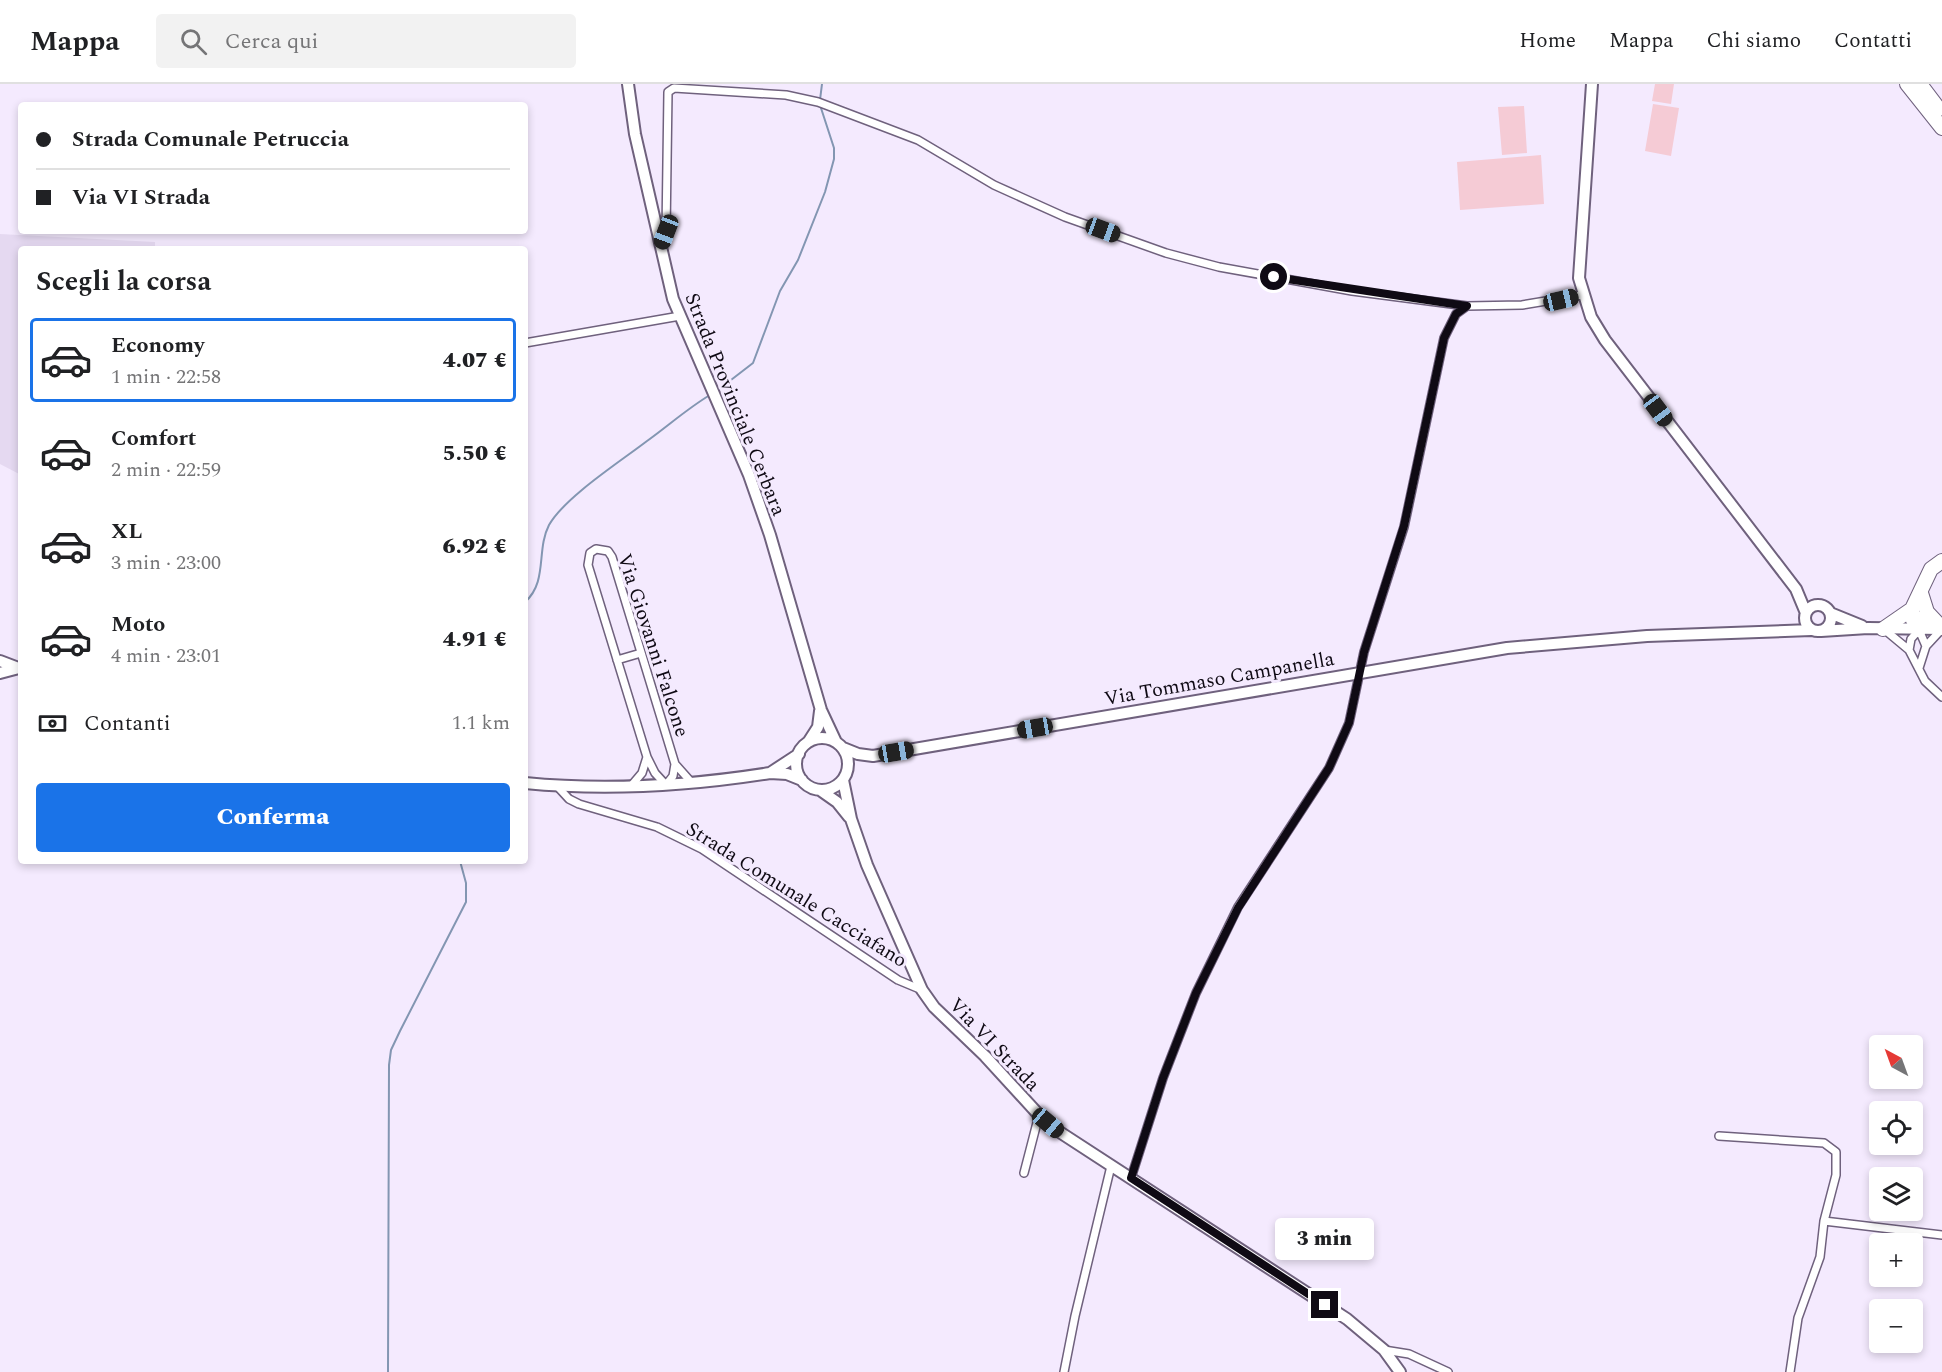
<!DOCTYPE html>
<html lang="it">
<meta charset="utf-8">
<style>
body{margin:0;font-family:Spectral,serif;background:#f2f2f2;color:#202124;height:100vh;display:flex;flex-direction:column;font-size:22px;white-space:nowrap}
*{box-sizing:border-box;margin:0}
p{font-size:20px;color:#757577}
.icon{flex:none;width:33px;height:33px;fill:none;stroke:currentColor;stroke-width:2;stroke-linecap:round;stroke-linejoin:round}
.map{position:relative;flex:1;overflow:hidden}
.panel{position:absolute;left:18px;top:162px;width:510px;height:618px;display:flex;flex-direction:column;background:#fff;border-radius:6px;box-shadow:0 3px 9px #0003}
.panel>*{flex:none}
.top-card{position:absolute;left:18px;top:18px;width:510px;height:132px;border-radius:6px;box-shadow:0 3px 9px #0003;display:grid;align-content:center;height:132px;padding:0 18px;background:#fff}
.needle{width:39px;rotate:319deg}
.tools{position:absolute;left:1869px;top:951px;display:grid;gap:12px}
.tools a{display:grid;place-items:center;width:54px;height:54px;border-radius:6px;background:#fff;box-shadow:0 3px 9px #0003;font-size:30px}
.end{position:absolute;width:27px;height:27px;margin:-14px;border:8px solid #0f0a14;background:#fff;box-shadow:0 0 0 3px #fff}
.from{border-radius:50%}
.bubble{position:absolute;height:42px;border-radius:6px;background:#fff;box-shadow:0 3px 9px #0003;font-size:20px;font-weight:800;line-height:42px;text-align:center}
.car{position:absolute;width:18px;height:36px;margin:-18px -9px;border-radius:8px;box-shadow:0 0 4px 2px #0007;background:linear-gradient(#222 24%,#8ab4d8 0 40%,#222 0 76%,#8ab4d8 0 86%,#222 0)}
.top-card b{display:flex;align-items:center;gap:21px;height:57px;font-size:22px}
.top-card b+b{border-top:2px solid #e0e0e0}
.top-card i{width:15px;height:15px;background:#202124}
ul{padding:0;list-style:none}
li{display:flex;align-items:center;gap:18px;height:84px;margin:0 12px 9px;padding:0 6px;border:3px solid transparent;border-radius:6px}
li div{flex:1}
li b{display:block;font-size:22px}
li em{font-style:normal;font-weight:800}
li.selected{border-color:#1a73e8}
li>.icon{width:54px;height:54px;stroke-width:1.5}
h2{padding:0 18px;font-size:27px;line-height:72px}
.pay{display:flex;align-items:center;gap:15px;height:66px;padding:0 18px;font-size:22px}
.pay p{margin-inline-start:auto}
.primary-button{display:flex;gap:12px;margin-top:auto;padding:12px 18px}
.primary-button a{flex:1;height:69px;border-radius:6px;background:#1a73e8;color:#fff;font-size:24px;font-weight:800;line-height:69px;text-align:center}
header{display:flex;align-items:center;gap:36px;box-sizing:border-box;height:84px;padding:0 30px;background:#fff;border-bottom:2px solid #e0e0e0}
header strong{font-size:28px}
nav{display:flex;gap:33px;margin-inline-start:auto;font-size:21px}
.search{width:420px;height:54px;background:#f2f2f2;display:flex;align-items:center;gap:15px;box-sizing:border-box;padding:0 21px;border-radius:6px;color:#757577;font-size:22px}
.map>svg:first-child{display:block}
.built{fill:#e5d9f1}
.green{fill:#f5cbd5}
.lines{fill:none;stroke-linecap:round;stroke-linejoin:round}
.stream{stroke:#8396b2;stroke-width:2}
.street-casing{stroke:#6f617d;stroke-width:10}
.secondary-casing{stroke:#6f617d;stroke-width:14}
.highway-casing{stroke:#6f617d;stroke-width:16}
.street{stroke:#fff;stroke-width:7}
.secondary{stroke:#fff;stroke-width:10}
.highway{stroke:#fff;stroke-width:14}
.route{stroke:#0f0a14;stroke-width:8}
.labels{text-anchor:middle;stroke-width:6;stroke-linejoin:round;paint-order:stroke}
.street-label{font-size:20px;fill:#0f0a14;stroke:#f4eafe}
</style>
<header>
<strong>Mappa</strong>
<div class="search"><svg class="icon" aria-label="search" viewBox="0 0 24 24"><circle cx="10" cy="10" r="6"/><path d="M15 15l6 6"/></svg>Cerca qui</div>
<nav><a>Home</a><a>Mappa</a><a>Chi siamo</a><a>Contatti</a></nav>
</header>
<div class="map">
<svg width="1942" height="1288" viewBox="0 0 1942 1288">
<rect width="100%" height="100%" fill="#f4eafe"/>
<path class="built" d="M0 150 155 158V165H21V391L0 380Z"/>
<path class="green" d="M1655 0H1674L1671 20 1652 17Z
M1653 20 1679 24 1671 72 1645 67Z
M1524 22 1527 69 1502 71 1498 23Z
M1541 71 1544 120 1460 126 1457 78Z"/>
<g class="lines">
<path class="stream" d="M820 16 822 0
M718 306 753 279 780 207 798 176 825 108 834 75V64L820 21
M525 518C548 498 536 466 549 441 565 413 621 377 647 357 668 342 688 324 710 311
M388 1288 389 981 391 966 400 947 466 818V799L460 777"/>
<defs>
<path id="street" d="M661 160 666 148 668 8 674 4 786 11 818 18 918 56 994 101 1065 133 1166 169 1219 183 1352 207 1467 222 1522 221 1582 211
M525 259 680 232
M1885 546 1909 566 1925 597 1942 613
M1909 566 1911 555 1919 546 1926 562
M617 576 641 569
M1919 584 1926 562 1941 546
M675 680 673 692 666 701 655 689 647 673 588 481 590 469 596 465 608 467 612 473 675 680 692 699
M557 702 569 715 579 720 657 743 702 765 898 896 922 906
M631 702 642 689 647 673
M1719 1052 1824 1059 1836 1068V1091L1824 1137 1820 1173 1798 1234 1790 1288
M1024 1089 1039 1031
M1131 1094 1163 994 1196 909 1238 823 1329 684 1349 639 1364 568 1404 443 1444 254 1456 230 1467 222
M1824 1137 1942 1151
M1384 1266 1409 1270 1448 1288
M1064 1288 1075 1232 1111 1082"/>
<path id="secondary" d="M628 0 635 50 673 215 749 391 770 451 821 626 836 658
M1592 0 1579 194 1591 233 1605 256 1796 505 1806 529
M1805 534a13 13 0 1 1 26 0a13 13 0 1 1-26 0Z
M1830 529 1862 542
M1821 547 1868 544 1942 545
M0 577 21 585
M0 589 19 584
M796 680a26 26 0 1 1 52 0a26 26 0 1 1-52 0Z
M809 657 818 643 820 627
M843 664 858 670 873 672 1507 564 1647 552 1811 546
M770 689 799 670
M843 696 851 735 867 781 922 906 934 923 985 972 1039 1031 1058 1047 1347 1235 1384 1266 1400 1288
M525 699C607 707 688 702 770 689L787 690 802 696
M820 706 837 718 849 733"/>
<path id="highway" d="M1907 0 1942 44
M1920 0 1939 25
M1921 509 1927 528 1942 544
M1912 525 1913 536 1919 546 1927 528
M1883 545 1912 525 1931 485 1942 477"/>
</defs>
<use href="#street" class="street-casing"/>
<use href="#secondary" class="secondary-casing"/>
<use href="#highway" class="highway-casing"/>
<use href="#street" class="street"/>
<use href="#secondary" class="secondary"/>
<use href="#highway" class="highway"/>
</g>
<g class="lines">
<path class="route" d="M1274 193 1467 222 1456 230 1444 254 1404 442 1364 568 1349 639 1329 684 1238 824 1196 909 1163 994 1131 1094 1325 1221"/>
</g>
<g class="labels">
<g class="street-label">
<text transform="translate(736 320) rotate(68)" y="7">Strada Provinciale Cerbara</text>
<text transform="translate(654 561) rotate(72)" y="7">Via Giovanni Falcone</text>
<text transform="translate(1219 594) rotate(-10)" y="7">Via Tommaso Campanella</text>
<text transform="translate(797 810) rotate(32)" y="7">Strada Comunale Cacciafano</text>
<text transform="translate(995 960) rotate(46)" y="7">Via VI Strada</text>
</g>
</g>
</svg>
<div class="tools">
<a><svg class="needle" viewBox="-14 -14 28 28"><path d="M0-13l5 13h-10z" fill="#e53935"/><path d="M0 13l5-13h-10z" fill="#757577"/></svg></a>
<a><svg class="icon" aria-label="locate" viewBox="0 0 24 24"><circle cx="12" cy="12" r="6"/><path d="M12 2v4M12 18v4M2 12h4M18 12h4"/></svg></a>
<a><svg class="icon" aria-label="layers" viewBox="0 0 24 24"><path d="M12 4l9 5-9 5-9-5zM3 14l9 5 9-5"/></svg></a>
<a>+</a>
<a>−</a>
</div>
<i class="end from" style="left:1274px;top:193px"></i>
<i class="end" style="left:1325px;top:1221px"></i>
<div class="bubble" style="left:1275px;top:1134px;width:99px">3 min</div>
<i class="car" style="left:1103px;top:146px;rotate:110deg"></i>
<i class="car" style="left:666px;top:148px;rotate:201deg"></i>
<i class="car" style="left:1561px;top:216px;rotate:77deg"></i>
<i class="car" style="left:1658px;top:326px;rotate:143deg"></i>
<i class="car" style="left:1035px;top:644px;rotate:260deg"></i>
<i class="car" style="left:896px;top:668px;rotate:80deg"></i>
<i class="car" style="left:1048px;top:1039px;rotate:130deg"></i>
<div class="top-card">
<b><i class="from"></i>Strada Comunale Petruccia</b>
<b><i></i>Via VI Strada</b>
</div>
<section class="panel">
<h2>Scegli la corsa</h2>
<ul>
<li class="selected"><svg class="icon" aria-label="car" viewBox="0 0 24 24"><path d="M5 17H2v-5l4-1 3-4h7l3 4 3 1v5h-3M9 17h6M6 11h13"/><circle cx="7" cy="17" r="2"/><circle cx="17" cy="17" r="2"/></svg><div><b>Economy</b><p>1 min · 22:58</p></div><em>4.07 €</em></li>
<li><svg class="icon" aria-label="car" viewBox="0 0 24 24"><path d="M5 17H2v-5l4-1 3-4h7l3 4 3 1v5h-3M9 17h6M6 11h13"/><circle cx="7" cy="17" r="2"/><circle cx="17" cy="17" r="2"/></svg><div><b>Comfort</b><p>2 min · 22:59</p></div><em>5.50 €</em></li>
<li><svg class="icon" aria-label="car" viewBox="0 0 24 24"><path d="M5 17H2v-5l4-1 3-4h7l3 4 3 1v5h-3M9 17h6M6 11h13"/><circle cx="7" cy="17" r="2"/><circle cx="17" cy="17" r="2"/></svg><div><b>XL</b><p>3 min · 23:00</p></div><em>6.92 €</em></li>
<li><svg class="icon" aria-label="car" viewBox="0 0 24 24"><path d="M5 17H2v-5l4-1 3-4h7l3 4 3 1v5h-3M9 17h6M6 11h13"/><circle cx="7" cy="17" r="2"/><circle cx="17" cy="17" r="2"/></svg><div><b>Moto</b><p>4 min · 23:01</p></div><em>4.91 €</em></li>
</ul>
<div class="pay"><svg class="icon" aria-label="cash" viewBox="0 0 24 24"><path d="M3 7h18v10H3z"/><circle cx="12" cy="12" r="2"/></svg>Contanti<p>1.1 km</p></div>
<div class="primary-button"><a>Conferma</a></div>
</section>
</div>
